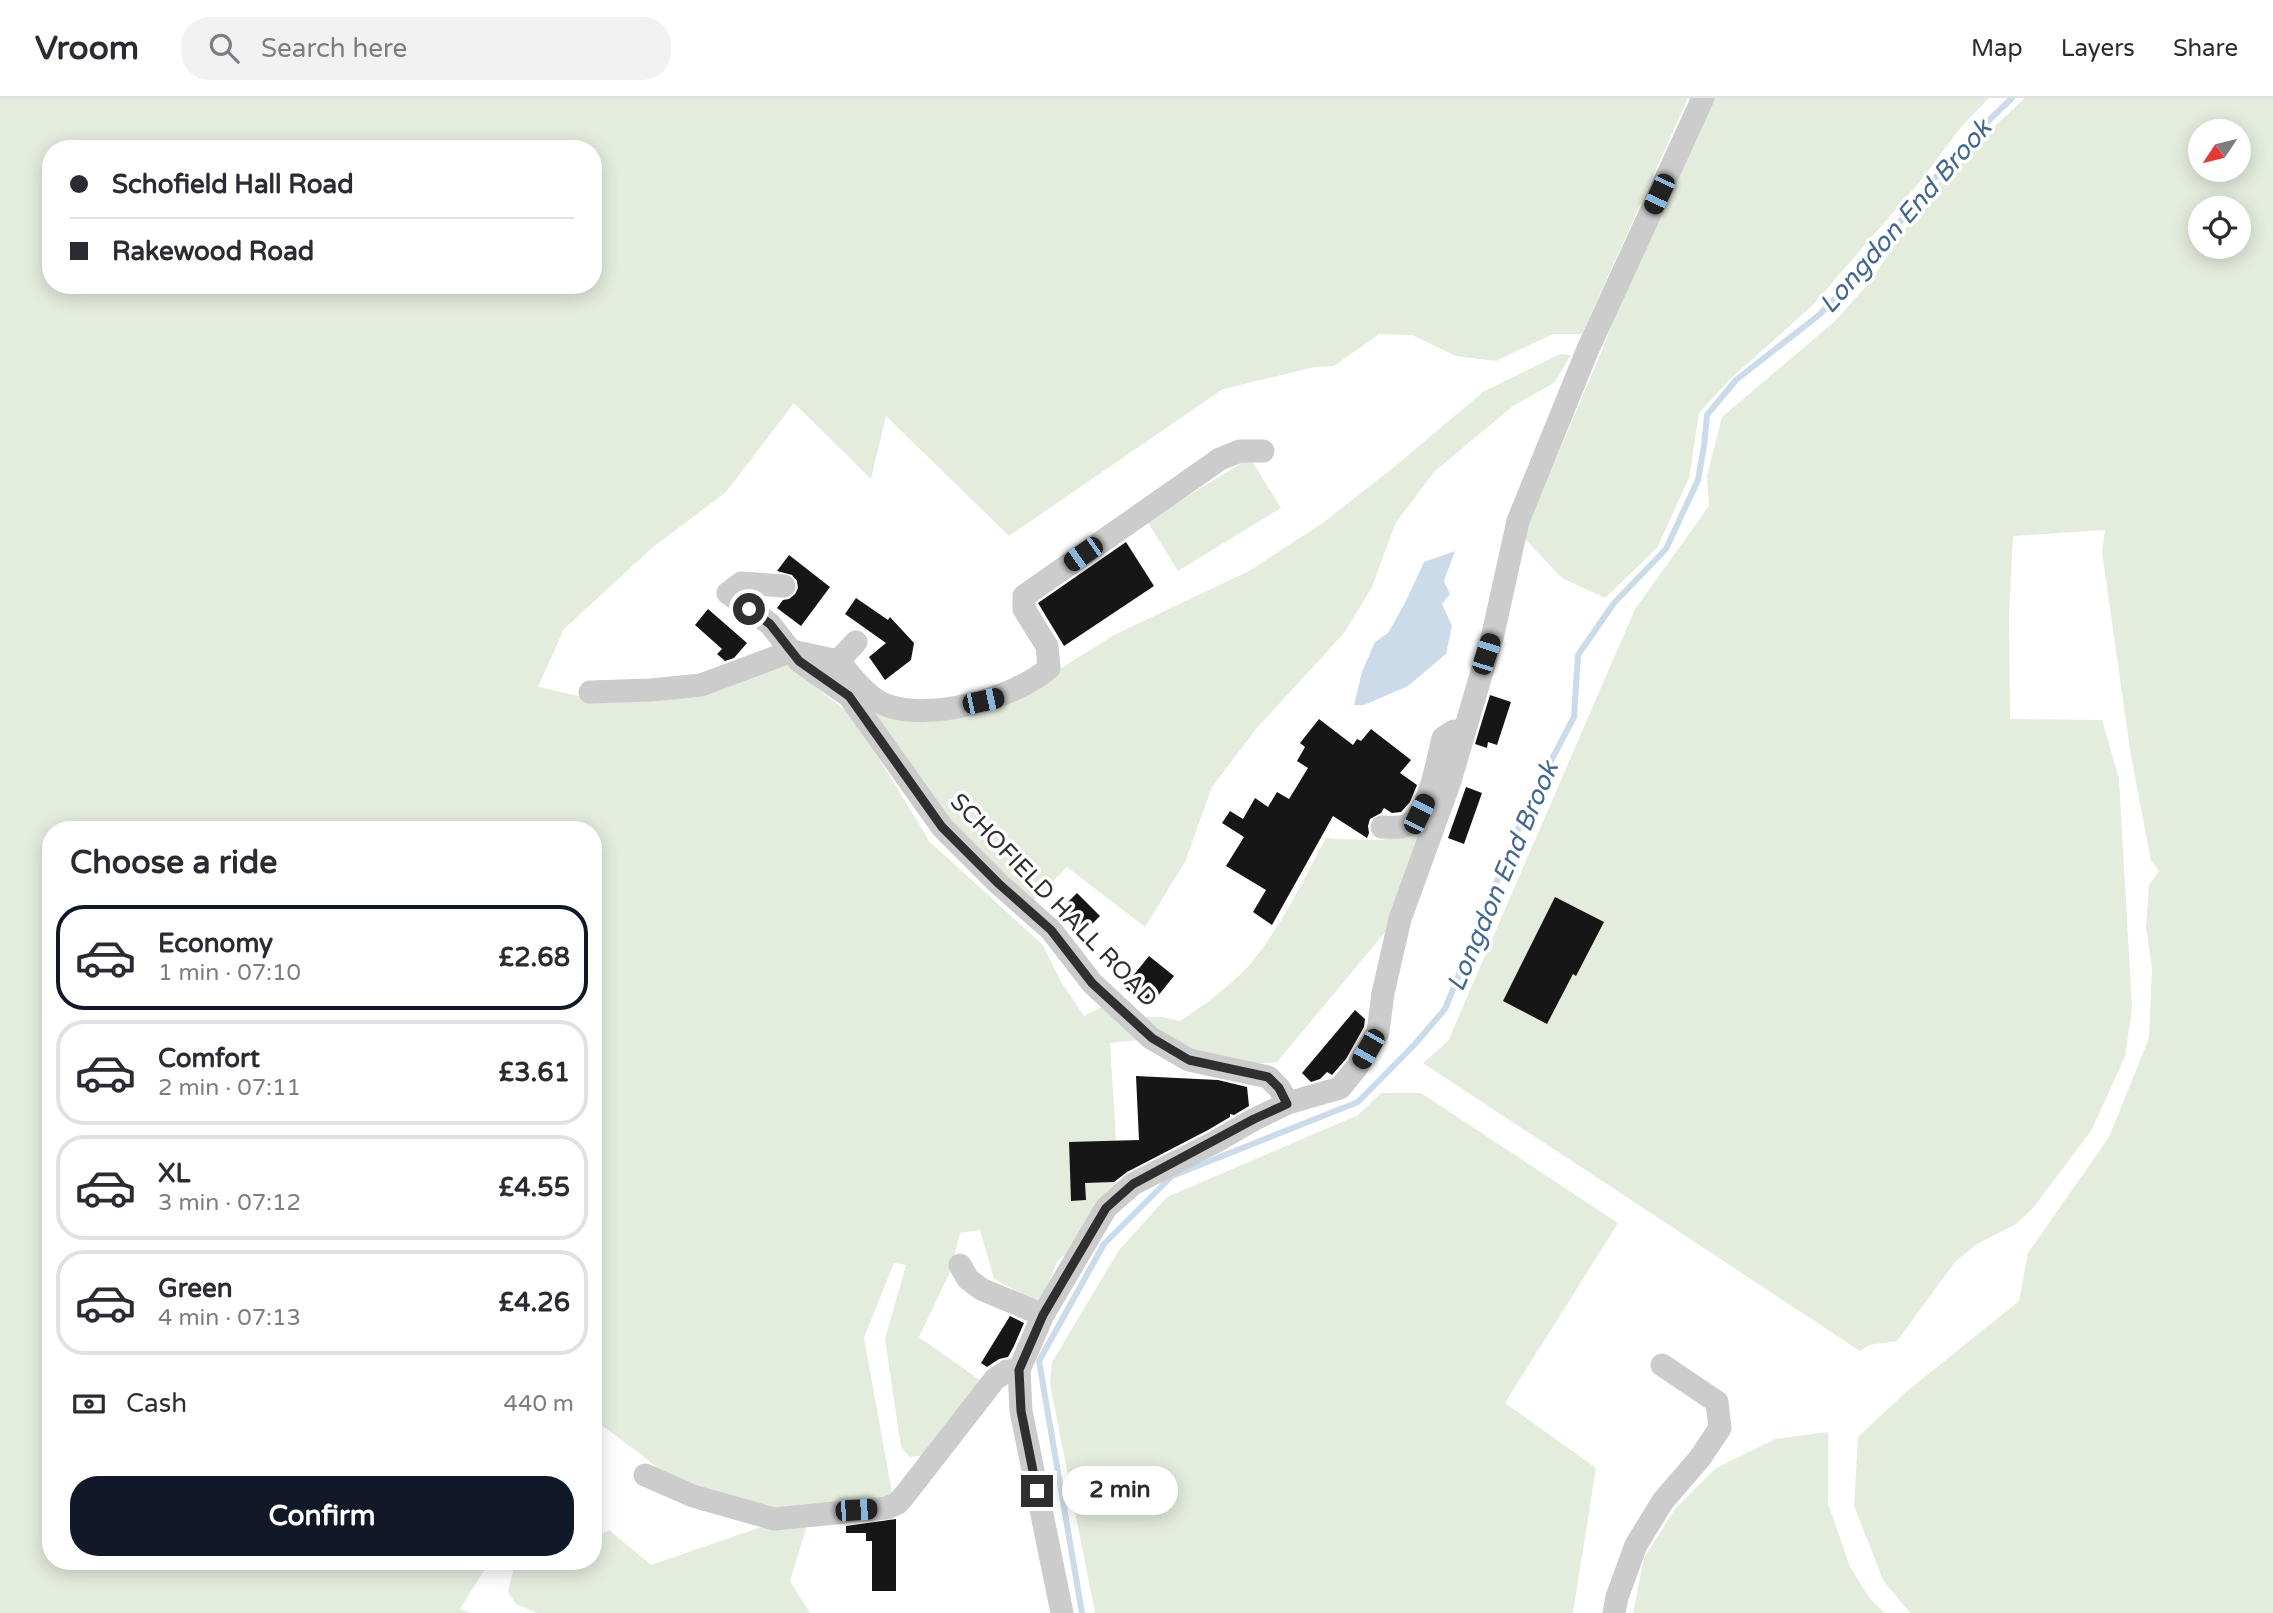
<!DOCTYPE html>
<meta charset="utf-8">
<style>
body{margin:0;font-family:"Varela Round",sans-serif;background:#f2f2f3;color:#2b2b33;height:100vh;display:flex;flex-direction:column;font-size:26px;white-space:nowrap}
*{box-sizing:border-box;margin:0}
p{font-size:23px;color:#7c7c81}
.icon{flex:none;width:38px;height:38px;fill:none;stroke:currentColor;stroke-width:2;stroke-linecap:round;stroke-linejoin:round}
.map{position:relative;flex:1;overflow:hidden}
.details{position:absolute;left:42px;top:723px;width:560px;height:749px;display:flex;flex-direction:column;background:#fff;border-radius:28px;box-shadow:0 4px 18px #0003}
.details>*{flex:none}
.guide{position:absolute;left:42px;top:42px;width:560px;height:154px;border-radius:28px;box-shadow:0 4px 18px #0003;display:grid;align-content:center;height:154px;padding:0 28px;background:#fff}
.needle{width:46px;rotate:235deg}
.buttons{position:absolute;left:2188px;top:21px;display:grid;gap:14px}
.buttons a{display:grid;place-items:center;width:63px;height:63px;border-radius:50%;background:#fff;box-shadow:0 4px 18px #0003;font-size:35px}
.end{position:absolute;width:32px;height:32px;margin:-16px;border:9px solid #2f2f2f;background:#fff;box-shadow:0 0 0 4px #fff}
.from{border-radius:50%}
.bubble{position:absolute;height:49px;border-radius:24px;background:#fff;box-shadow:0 4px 18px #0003;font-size:23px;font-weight:800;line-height:49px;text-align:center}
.car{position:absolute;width:21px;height:42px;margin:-21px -10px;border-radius:9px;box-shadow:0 0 5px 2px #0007;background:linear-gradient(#222 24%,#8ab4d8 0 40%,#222 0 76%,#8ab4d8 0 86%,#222 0)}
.guide b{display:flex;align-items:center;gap:24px;height:66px;font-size:26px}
.guide b+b{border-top:2px solid #e1e1e2}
.guide i{width:18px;height:18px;background:#2b2b33}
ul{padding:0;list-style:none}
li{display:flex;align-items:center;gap:21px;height:105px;margin:0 14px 10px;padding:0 14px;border:4px solid #e1e1e2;border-radius:28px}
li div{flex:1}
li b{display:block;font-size:26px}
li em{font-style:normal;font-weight:800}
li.on{border-color:#111827}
li>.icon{width:63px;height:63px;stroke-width:1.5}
h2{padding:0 28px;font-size:32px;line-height:84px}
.pay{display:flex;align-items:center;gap:18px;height:77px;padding:0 28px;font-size:26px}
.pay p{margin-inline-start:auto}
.cta{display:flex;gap:14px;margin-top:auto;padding:14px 28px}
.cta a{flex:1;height:80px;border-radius:28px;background:#111827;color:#fff;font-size:28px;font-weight:800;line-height:80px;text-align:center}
header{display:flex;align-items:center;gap:42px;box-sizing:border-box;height:98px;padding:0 35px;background:#fff;border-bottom:2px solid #e1e1e2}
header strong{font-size:33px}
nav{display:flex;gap:38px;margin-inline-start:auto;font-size:24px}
.search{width:490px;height:63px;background:#f2f2f3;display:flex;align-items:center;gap:18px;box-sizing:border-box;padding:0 24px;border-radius:28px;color:#7c7c81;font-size:26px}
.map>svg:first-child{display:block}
.green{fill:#e4ecde;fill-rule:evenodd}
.water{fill:#ccdbea}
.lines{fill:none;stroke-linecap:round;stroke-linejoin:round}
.stream{stroke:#ccdbea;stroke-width:6}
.building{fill:#161616}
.minor{stroke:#ccc;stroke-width:23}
.route{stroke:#2f2f2f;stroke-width:9}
.labels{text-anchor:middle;stroke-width:7;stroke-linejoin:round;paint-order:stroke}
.street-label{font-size:24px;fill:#2f2f2f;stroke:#fff}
.water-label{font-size:26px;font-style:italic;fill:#42688d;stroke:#fff}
</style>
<header>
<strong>Vroom</strong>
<div class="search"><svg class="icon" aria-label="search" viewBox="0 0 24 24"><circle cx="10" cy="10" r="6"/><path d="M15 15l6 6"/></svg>Search here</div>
<nav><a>Map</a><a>Layers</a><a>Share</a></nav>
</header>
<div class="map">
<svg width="2273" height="1515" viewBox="0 0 2273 1515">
<rect width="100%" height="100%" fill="#fff"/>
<path class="green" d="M0 0H1688L1582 236H1553L1496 263 1456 258 1412 237 1379 236 1334 268 1314 269 1223 291 1009 438 886 318 871 381 794 305 726 394 652 450 564 531 538 589 597 602 789 562 824 596 853 618 930 744 1043 847 1060 882 1084 918 1102 909 1139 942 1110 945 1116 1043 1069 1045 1071 1103 1085 1102V1085L1119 1084 1075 1147 1057 1164 1040 1206 994 1181 980 1132 960 1135 951 1172 919 1239 984 1285 928 1357 910 1359 901 1349 885 1241 906 1167 894 1165 864 1240 893 1400 786 1411 746 1405 665 1377 642 1357 593 1321V732H51V1463H490L460 1511 471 1515H0ZM51 51H593V187H51Z
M1713 0H1989L1961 29 1922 81 1813 207 1730 281 1699 315 1689 380 1657 450 1605 500 1562 480 1523 439 1603 250 1654 116Z
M2025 0H2273V1515H1910L1883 1482 1854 1408 1858 1339 1906 1294 2019 1203 2028 1155 2109 1039 2149 940 2152 871 2146 829 2149 787 2159 773 2151 763 2131 658 2102 454 2105 432 2013 438 2009 516 2010 621 2102 622 2119 681 2132 910 2125 959 2091 1033 2033 1110 2016 1126 1977 1146 1955 1164 1897 1243 1869 1247 1860 1253 1423 965 1448 943 1635 511 1709 408 1707 378 1722 319 1835 223 1870 184 1929 95 1957 63ZM2200 33H2238V72H2200ZM2200 110H2238V149H2200Z
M1560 256 1571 257 1554 285 1513 308 1435 373 1396 424 1372 489 1344 535 1256 631 1212 689 1185 764 1145 829 1067 769 1032 804 949 727 823 569 901 619 1003 602 1063 569 1114 537 1249 473 1324 424 1394 369 1483 294Z
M1250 360 1281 410 1178 473 1147 423Z
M1424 731 1386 833 1277 964C1220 970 1187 952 1142 919H1161L1180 923C1205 906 1231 888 1251 865 1282 828 1303 782 1326 740 1360 742 1393 746 1424 731Z
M1381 995H1421L1618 1125 1505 1305 1596 1370 1573 1515H1095L1050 1286 1052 1264 1119 1152 1167 1099 1358 1017Z
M1828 1334V1405L1850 1469 1871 1502 1885 1515H1633L1644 1460 1675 1411 1716 1370 1775 1341Z
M593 1425 600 1437 609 1432 651 1467 764 1428 807 1427 790 1483 810 1515H537L516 1506 508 1494 514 1469 524 1463H593Z"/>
<path class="water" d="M1455 453 1444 483 1450 496 1442 506 1452 528 1446 556 1408 588 1364 607H1354L1362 574 1375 544 1388 535 1405 505 1424 464Z"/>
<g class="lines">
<path class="stream" d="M1082 1515 1039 1263 1104 1146 1172 1078 1358 1004 1415 946 1445 911 1528 707 1574 619 1578 557 1614 505 1666 451 1698 382 1704 348 1707 317 1736 282 1819 217 1854 181 1955 55 2012 0"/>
</g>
<path class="building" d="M1126 444 1154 488 1064 548 1038 505Z
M789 457 830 489 801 528 777 510 783 502 789 501 795 496 798 490 797 483 792 477 777 473Z
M856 500 888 522 890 519 914 545 911 562 885 582 869 559 886 545 845 516Z
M708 511 747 545 734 560 725 563 717 556 722 551 695 527Z
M1490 597 1511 604 1497 647 1488 644 1487 650 1475 646Z
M1319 621 1353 647 1357 641 1361 643 1371 631 1411 662 1400 675 1417 687 1410 704 1401 714 1392 715 1384 710 1381 715 1370 721 1368 728 1369 735 1367 740 1333 718 1272 827 1253 814 1266 792 1226 768 1244 739 1222 725 1230 713 1243 721 1255 700 1268 709 1277 694 1289 701 1308 670 1297 663 1305 649 1300 645Z
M1466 689 1482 695 1464 746 1448 740Z
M1077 795 1100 818 1082 836 1059 813Z
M1555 799 1604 824 1576 878 1573 876 1547 926 1503 903Z
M1149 858 1174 878 1149 909 1124 889Z
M1355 912 1365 921 1364 929 1346 961 1332 977 1327 974 1320 981 1311 984 1302 975Z
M1136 978 1218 982 1247 989 1249 1008 1234 1017 1230 1016V1019L1208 1032 1127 1074 1114 1084 1085 1085 1086 1102 1071 1103 1069 1044 1139 1042Z
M1010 1218 1024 1225 1014 1248 1008 1259 999 1261 987 1269 981 1265Z
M896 1421V1493H872V1443H866V1435H846V1428Z"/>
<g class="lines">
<path class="minor" d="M784 488 741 485 728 495 770 526 799 563 849 598 942 729 999 786 1051 832 1092 885 1151 940 1189 962 1268 979 1279 990 1288 1005
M838 563C852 578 866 599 886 607 929 624 1015 600 1049 570L1047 548 1024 511V498L1220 361 1240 353H1263
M590 594 651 592 701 587 792 553 838 563 856 544
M1382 729C1391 729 1401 731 1409 726 1430 713 1437 663 1443 640L1454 633H1464
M960 1167 968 1181 981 1191 1043 1217
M645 1377 693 1398 774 1421 887 1410 898 1405 904 1398 995 1281 1007 1273 1019 1272
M1062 1515 1021 1313 1019 1272 1043 1217 1106 1110 1133 1086 1215 1044 1253 1022 1288 1005 1340 990 1357 969 1378 934 1383 895 1400 821 1450 683 1493 536 1518 423 1588 251 1703 0
M1614 1515 1617 1499 1636 1447 1663 1403 1700 1360 1720 1330 1717 1304 1662 1267"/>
</g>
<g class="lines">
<path class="route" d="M749 511 770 526 799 563 849 598 942 729 999 786 1051 832 1092 885 1152 940 1189 962 1268 979 1279 990 1287 1006 1254 1021 1133 1086 1106 1110 1043 1217 1019 1272 1021 1313 1037 1393"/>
</g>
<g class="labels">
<g class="street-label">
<text transform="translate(1054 802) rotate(46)" y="8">SCHOFIELD HALL ROAD</text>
</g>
<g class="water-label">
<text transform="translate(1905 118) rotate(-49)" y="9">Longdon End Brook</text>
<text transform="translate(1502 778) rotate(-67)" y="9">Longdon End Brook</text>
</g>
</g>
</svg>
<div class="buttons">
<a><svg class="needle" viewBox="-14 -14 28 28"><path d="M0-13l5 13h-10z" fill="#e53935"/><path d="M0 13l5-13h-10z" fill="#7c7c81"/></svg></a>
<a><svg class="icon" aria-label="locate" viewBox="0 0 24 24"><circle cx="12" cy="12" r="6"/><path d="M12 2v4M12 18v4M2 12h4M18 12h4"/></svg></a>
</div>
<i class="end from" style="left:749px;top:511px"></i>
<i class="end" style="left:1037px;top:1393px"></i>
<div class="bubble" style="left:1062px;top:1368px;width:116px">2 min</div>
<i class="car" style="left:1659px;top:96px;rotate:205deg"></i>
<i class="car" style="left:1083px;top:456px;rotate:235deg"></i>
<i class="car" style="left:1486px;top:556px;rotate:18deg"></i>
<i class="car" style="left:983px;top:603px;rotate:78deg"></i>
<i class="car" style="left:1419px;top:716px;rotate:26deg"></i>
<i class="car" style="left:1368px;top:951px;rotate:210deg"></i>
<i class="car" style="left:856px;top:1412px;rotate:86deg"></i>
<div class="guide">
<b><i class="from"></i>Schofield Hall Road</b>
<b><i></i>Rakewood Road</b>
</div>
<section class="details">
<h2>Choose a ride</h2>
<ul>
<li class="on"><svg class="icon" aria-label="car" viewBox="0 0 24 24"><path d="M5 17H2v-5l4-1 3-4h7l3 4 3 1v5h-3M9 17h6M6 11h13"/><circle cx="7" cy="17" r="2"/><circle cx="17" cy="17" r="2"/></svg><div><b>Economy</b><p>1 min · 07:10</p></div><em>£2.68</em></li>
<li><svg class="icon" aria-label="car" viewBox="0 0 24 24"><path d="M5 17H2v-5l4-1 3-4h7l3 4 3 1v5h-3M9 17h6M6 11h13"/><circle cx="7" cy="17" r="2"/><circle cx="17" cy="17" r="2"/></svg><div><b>Comfort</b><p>2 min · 07:11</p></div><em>£3.61</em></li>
<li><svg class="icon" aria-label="car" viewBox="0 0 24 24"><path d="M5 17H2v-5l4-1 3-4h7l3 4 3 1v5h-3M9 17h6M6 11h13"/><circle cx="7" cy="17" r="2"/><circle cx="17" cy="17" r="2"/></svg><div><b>XL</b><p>3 min · 07:12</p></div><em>£4.55</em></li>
<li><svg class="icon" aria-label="car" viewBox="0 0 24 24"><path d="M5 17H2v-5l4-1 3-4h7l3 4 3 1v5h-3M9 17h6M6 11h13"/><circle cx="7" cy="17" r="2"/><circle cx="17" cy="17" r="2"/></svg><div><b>Green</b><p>4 min · 07:13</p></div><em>£4.26</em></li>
</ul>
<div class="pay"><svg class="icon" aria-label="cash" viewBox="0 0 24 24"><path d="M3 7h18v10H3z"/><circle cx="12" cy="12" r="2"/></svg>Cash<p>440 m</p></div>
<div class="cta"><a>Confirm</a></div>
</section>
</div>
